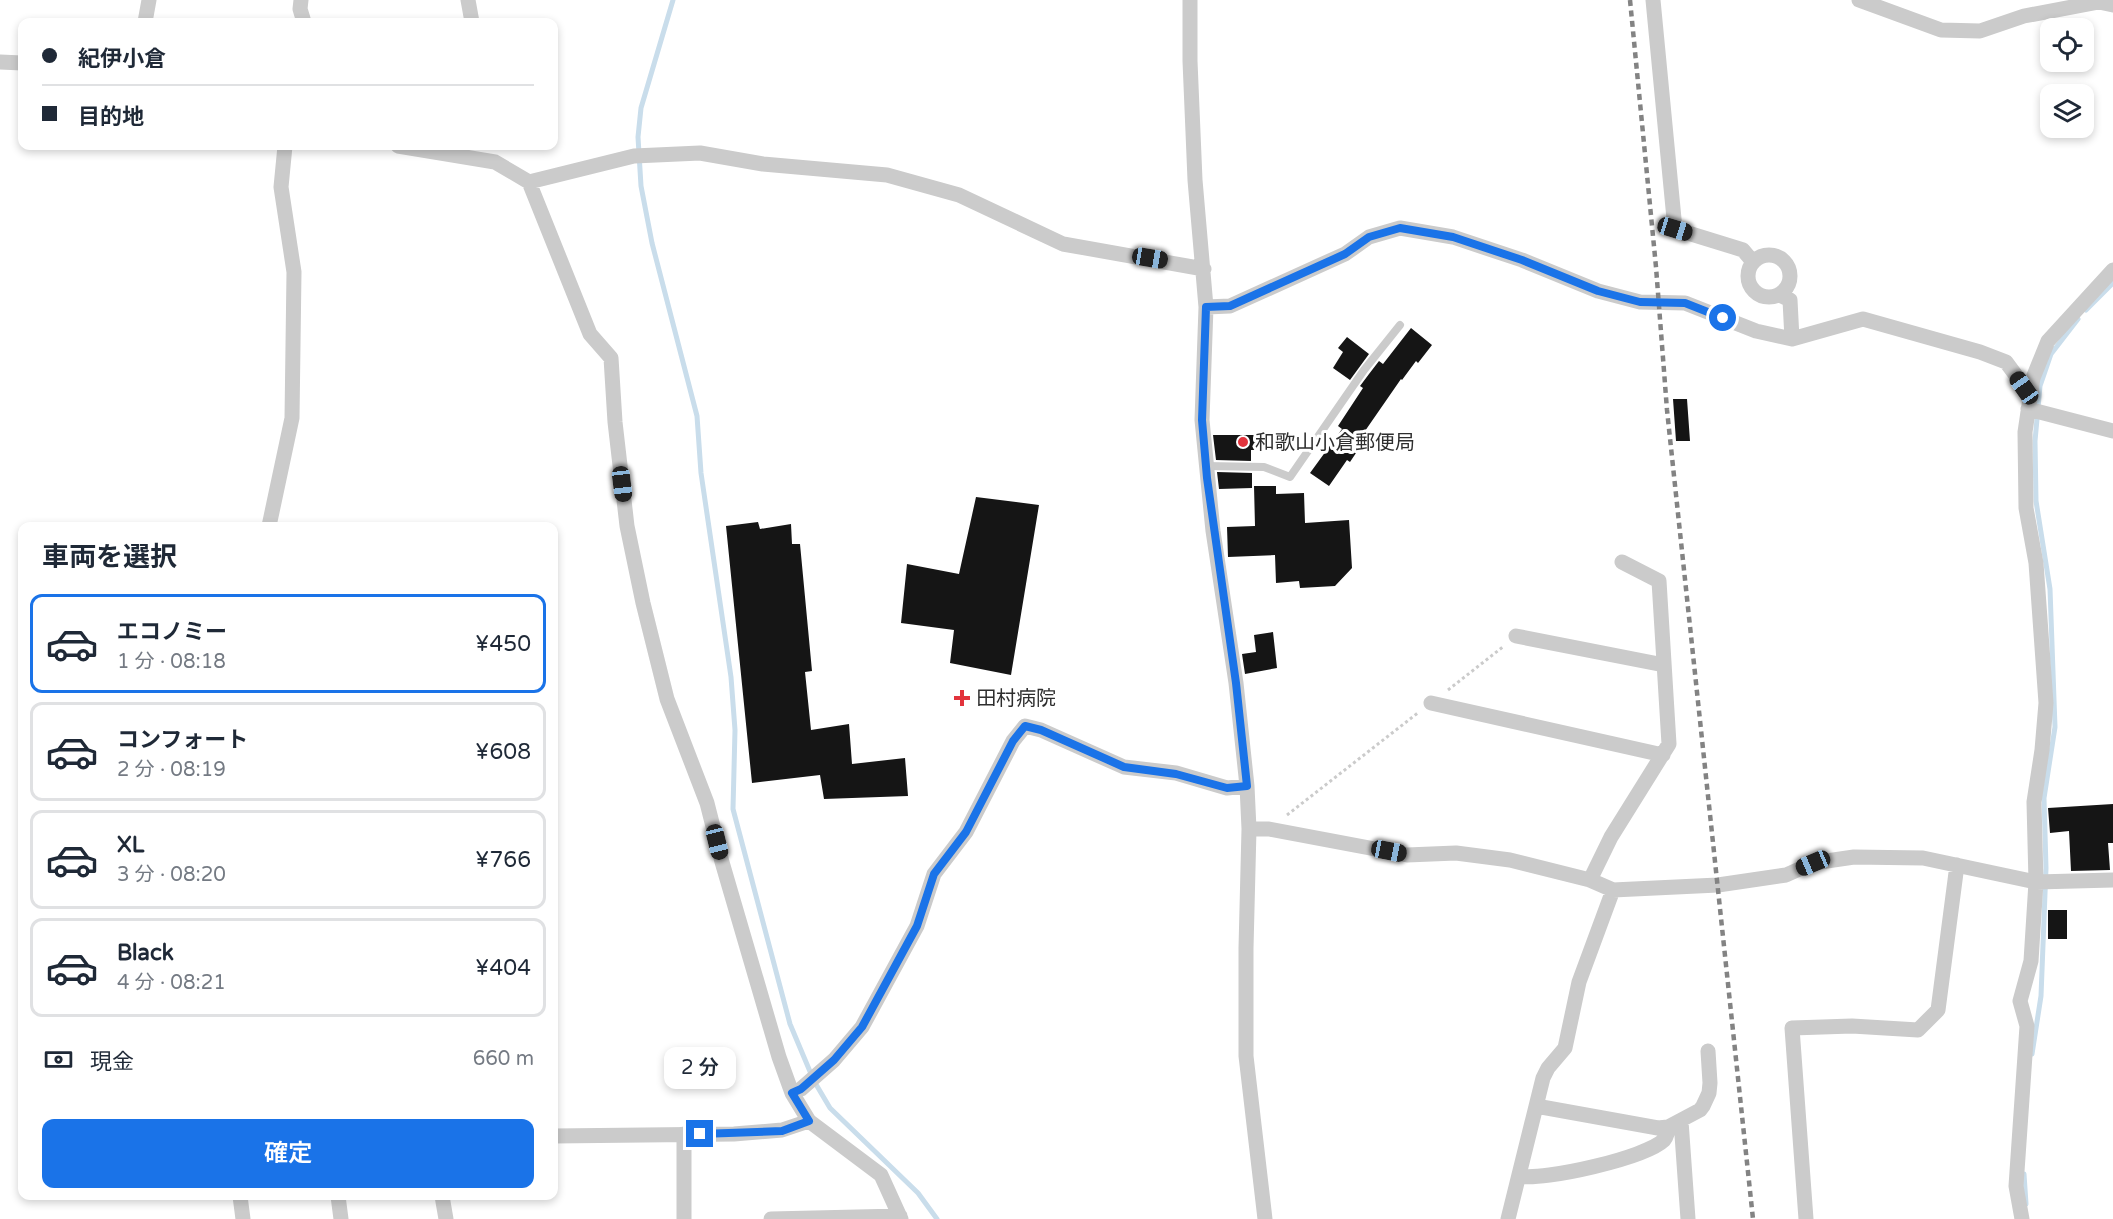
<!DOCTYPE html>
<html lang="ja">
<meta charset="utf-8">
<style>
body{margin:0;font-family:"Varela Round","Noto Sans JP",sans-serif;background:#f6f6f7;color:#1f2937;height:100vh;display:flex;flex-direction:column;font-size:22px;white-space:nowrap}
*{box-sizing:border-box;margin:0}
p{font-size:20px;color:#747a83}
.icon{flex:none;width:33px;height:33px;fill:none;stroke:currentColor;stroke-width:2;stroke-linecap:round;stroke-linejoin:round}
.map{position:relative;flex:1;overflow:hidden}
.drawer{position:absolute;left:18px;top:522px;width:540px;height:678px;display:flex;flex-direction:column;background:#fff;border-radius:12px;box-shadow:0 3px 9px #0003}
.drawer>*{flex:none}
.top-card{position:absolute;left:18px;top:18px;width:540px;height:132px;border-radius:12px;box-shadow:0 3px 9px #0003;display:grid;align-content:center;height:132px;padding:0 24px;background:#fff}
.controls{position:absolute;left:2040px;top:18px;display:grid;gap:12px}
.controls a{display:grid;place-items:center;width:54px;height:54px;border-radius:12px;background:#fff;box-shadow:0 3px 9px #0003;font-size:30px}
.end{position:absolute;width:27px;height:27px;margin:-14px;border:8px solid #1a73e8;background:#fff;box-shadow:0 0 0 3px #fff}
.from{border-radius:50%}
.bubble{position:absolute;height:42px;border-radius:12px;background:#fff;box-shadow:0 3px 9px #0003;font-size:20px;font-weight:600;line-height:42px;text-align:center}
.car{position:absolute;width:18px;height:36px;margin:-18px -9px;border-radius:8px;box-shadow:0 0 4px 2px #0007;background:linear-gradient(#222 24%,#8ab4d8 0 40%,#222 0 76%,#8ab4d8 0 86%,#222 0)}
.top-card b{display:flex;align-items:center;gap:21px;height:57px;font-size:22px}
.top-card b+b{border-top:2px solid #e0e1e3}
.top-card i{width:15px;height:15px;background:#1f2937}
ul{padding:0;list-style:none}
li{display:flex;align-items:center;gap:18px;height:99px;margin:0 12px 9px;padding:0 12px;border:3px solid #e0e1e3;border-radius:12px}
li div{flex:1}
li b{display:block;font-size:22px}
li em{font-style:normal;font-weight:600}
li.on{border-color:#1a73e8}
li>.icon{width:54px;height:54px;stroke-width:1.5}
h2{padding:0 24px;font-size:27px;line-height:72px}
.pay{display:flex;align-items:center;gap:15px;height:66px;padding:0 24px;font-size:22px}
.pay p{margin-inline-start:auto}
.primary-button{display:flex;gap:12px;margin-top:auto;padding:12px 24px}
.primary-button a{flex:1;height:69px;border-radius:12px;background:#1a73e8;color:#fff;font-size:24px;font-weight:600;line-height:69px;text-align:center}
.map>svg:first-child{display:block}
.lines{fill:none;stroke-linecap:round;stroke-linejoin:round}
.stream{stroke:#c9ddeb;stroke-width:5}
.building{fill:#151515}
.path{stroke:#cbcbcb;stroke-width:3;stroke-dasharray:3 3;stroke-linecap:butt}
.lane{stroke:#cbcbcb;stroke-width:8}
.street{stroke:#cbcbcb;stroke-width:15}
.rail{stroke:#838383;stroke-width:4.5;stroke-dasharray:6 4.5;stroke-linecap:butt}
.route{stroke:#1a73e8;stroke-width:8}
.poi-dot{fill:#e2333c;stroke:#fff;stroke-width:2}
.labels{text-anchor:middle;stroke-width:6;stroke-linejoin:round;paint-order:stroke}
.poi-label{font-size:20px;fill:#2e2e2e;stroke:#fff;text-anchor:start}
</style>
<div class="map">
<svg width="2113" height="1219" viewBox="0 0 2113 1219">
<rect width="100%" height="100%" fill="#fff"/>
<g class="lines">
<path class="stream" d="M673 0 641 108 638 137 641 186 652 243 697 416 701 473 731 677 735 730 733 809 790 1024 814 1081 830 1108 918 1193 937 1219
M2086 310 2113 283
M2032 1054 2041 996 2046 868 2044 798 2055 727 2050 589 2036 501 2035 441 2040 386 2051 354 2078 319
M2024 1174 2026 1204"/>
</g>
<path class="building" d="M1411 328 1432 345 1418 363 1416 361 1402 380 1401 379 1356 444 1360 447 1350 462 1347 460 1329 486 1310 473 1342 429 1338 426 1363 388 1360 386 1369 374 1379 361 1383 364Z
M1347 337 1369 354 1350 380 1333 368 1343 352 1338 348Z
M1673 399H1687L1690 441H1676Z
M1213 435H1257V450H1251V461L1216 460Z
M1217 472 1252 473V488L1219 489Z
M1254 486H1276V494L1304 493 1305 523 1349 520 1352 568 1335 586 1300 588 1299 581 1276 583 1275 555 1228 557 1227 527 1255 526Z
M976 497 1039 505 1011 675 950 663 954 630 901 623 907 564 959 574Z
M758 522 760 529 791 524 792 544H800L812 671 805 672 811 730 849 724 852 764 905 758 908 796 824 799 820 775 752 783 726 526Z
M1273 632 1277 668 1245 674 1242 654 1256 652 1254 635Z
M2113 804V843H2108L2110 870 2071 871 2069 831 2050 833 2048 808Z
M2048 910H2067V939H2048Z"/>
<g class="lines">
<path class="path" d="M1448 690 1504 646
M1287 815 1419 712"/>
<path class="lane" d="M1206 466 1264 467 1290 477 1364 370 1400 325"/>
<path class="street" d="M301 0 300 9 304 22
M468 0 472 22
M1190 0V61L1195 180 1206 307 1202 420 1213 531 1236 683 1247 786 1249 829 1246 948V1056L1265 1219
M1653 0 1675 229 1743 250 1753 262
M1859 0 1941 30 1980 31 2024 16 2099 2 2113 5
M145 22 149 0
M0 62 22 63
M398 146 495 162 529 182 590 334 611 358 615 422 627 526 643 603 667 699 707 803 722 862 779 1057 792 1093 809 1121 881 1175 901 1219
M529 182 634 156 700 153 763 164 887 175 959 195 1063 244 1204 269
M1748 276a21 21 0 1 1 42 0a21 21 0 1 1-42 0Z
M1780 295 1790 300 1792 339
M1206 307 1230 306 1345 254 1369 237 1400 228 1453 237 1522 260 1598 291 1640 302 1685 303 1756 331 1792 339 1863 319 1980 352 2006 362 2029 393
M2028 409 2113 431
M269 526 292 418 294 272 281 187 285 146
M1516 636 1664 665
M1431 703 1663 755
M1249 829H1269L1407 855 1456 853 1510 860 1590 880 1613 890 1718 885 1786 875 1813 863 1854 857 1923 858 2036 882 2113 880
M1590 880 1611 837 1669 744 1659 581 1622 562
M792 1093 801 1089 834 1060 862 1027 917 926 934 874 966 832 1013 741 1025 726 1041 730 1124 767 1176 773 1227 788 1247 786
M1536 1106 1658 1128 1668 1127 1700 1110 1703 1106 1709 1093 1710 1083 1708 1051
M1681 1121 1688 1219
M684 1134V1219
M554 1136 734 1134 782 1130 809 1121
M1519 1176C1544 1181 1645 1158 1664 1140 1667 1136 1668 1132 1668 1127
M240 1196 243 1219
M338 1196 341 1219
M442 1196 446 1219
M771 1219 900 1216
M1508 1219 1543 1078 1548 1068 1565 1048 1579 982 1613 890
M1806 1219 1792 1028 1852 1026 1918 1030 1938 1010 1957 865
M2022 1219 2016 1186 2027 1026 2020 1001 2031 961 2036 882 2034 802 2042 750 2046 703 2036 563 2026 508 2025 432 2033 378 2048 341 2113 270"/>
<path class="rail" d="M1630 0 1656 267 1667 410 1753 1219"/>
</g>
<g class="lines">
<path class="route" d="M700 1134 782 1131 809 1121 792 1093 801 1089 834 1060 862 1027 917 926 934 874 966 832 1013 741 1025 726 1041 730 1124 767 1176 774 1227 788 1247 786 1236 683 1207 478 1202 420 1206 307 1230 306 1345 254 1369 237 1400 228 1453 237 1522 260 1598 291 1640 302 1685 303 1723 318"/>
</g>
<g class="poi-dot">
<circle cx="1243" cy="442" r="6"/>
<path d="M959 689h6v6h6v6h-6v6h-6v-6h-6v-6h6z"/>
</g>
<g class="labels">
<g class="poi-label">
<text x="1255" y="449">和歌山小倉郵便局</text>
<text x="976" y="705">田村病院</text>
</g>
</g>
</svg>
<div class="controls">
<a><svg class="icon" aria-label="locate" viewBox="0 0 24 24"><circle cx="12" cy="12" r="6"/><path d="M12 2v4M12 18v4M2 12h4M18 12h4"/></svg></a>
<a><svg class="icon" aria-label="layers" viewBox="0 0 24 24"><path d="M12 4l9 5-9 5-9-5zM3 14l9 5 9-5"/></svg></a>
</div>
<i class="end from" style="left:1723px;top:318px"></i>
<i class="end" style="left:700px;top:1134px"></i>
<div class="bubble" style="left:664px;top:1047px;width:72px">2 分</div>
<i class="car" style="left:1675px;top:229px;rotate:107deg"></i>
<i class="car" style="left:1150px;top:258px;rotate:99deg"></i>
<i class="car" style="left:2024px;top:388px;rotate:325deg"></i>
<i class="car" style="left:622px;top:484px;rotate:173deg"></i>
<i class="car" style="left:717px;top:842px;rotate:166deg"></i>
<i class="car" style="left:1389px;top:851px;rotate:101deg"></i>
<i class="car" style="left:1813px;top:863px;rotate:247deg"></i>
<div class="top-card">
<b><i class="from"></i>紀伊小倉</b>
<b><i></i>目的地</b>
</div>
<section class="drawer">
<h2>車両を選択</h2>
<ul>
<li class="on"><svg class="icon" aria-label="car" viewBox="0 0 24 24"><path d="M5 17H2v-5l4-1 3-4h7l3 4 3 1v5h-3M9 17h6M6 11h13"/><circle cx="7" cy="17" r="2"/><circle cx="17" cy="17" r="2"/></svg><div><b>エコノミー</b><p>1 分 · 08:18</p></div><em>¥450</em></li>
<li><svg class="icon" aria-label="car" viewBox="0 0 24 24"><path d="M5 17H2v-5l4-1 3-4h7l3 4 3 1v5h-3M9 17h6M6 11h13"/><circle cx="7" cy="17" r="2"/><circle cx="17" cy="17" r="2"/></svg><div><b>コンフォート</b><p>2 分 · 08:19</p></div><em>¥608</em></li>
<li><svg class="icon" aria-label="car" viewBox="0 0 24 24"><path d="M5 17H2v-5l4-1 3-4h7l3 4 3 1v5h-3M9 17h6M6 11h13"/><circle cx="7" cy="17" r="2"/><circle cx="17" cy="17" r="2"/></svg><div><b>XL</b><p>3 分 · 08:20</p></div><em>¥766</em></li>
<li><svg class="icon" aria-label="car" viewBox="0 0 24 24"><path d="M5 17H2v-5l4-1 3-4h7l3 4 3 1v5h-3M9 17h6M6 11h13"/><circle cx="7" cy="17" r="2"/><circle cx="17" cy="17" r="2"/></svg><div><b>Black</b><p>4 分 · 08:21</p></div><em>¥404</em></li>
</ul>
<div class="pay"><svg class="icon" aria-label="cash" viewBox="0 0 24 24"><path d="M3 7h18v10H3z"/><circle cx="12" cy="12" r="2"/></svg>現金<p>660 m</p></div>
<div class="primary-button"><a>確定</a></div>
</section>
</div>
